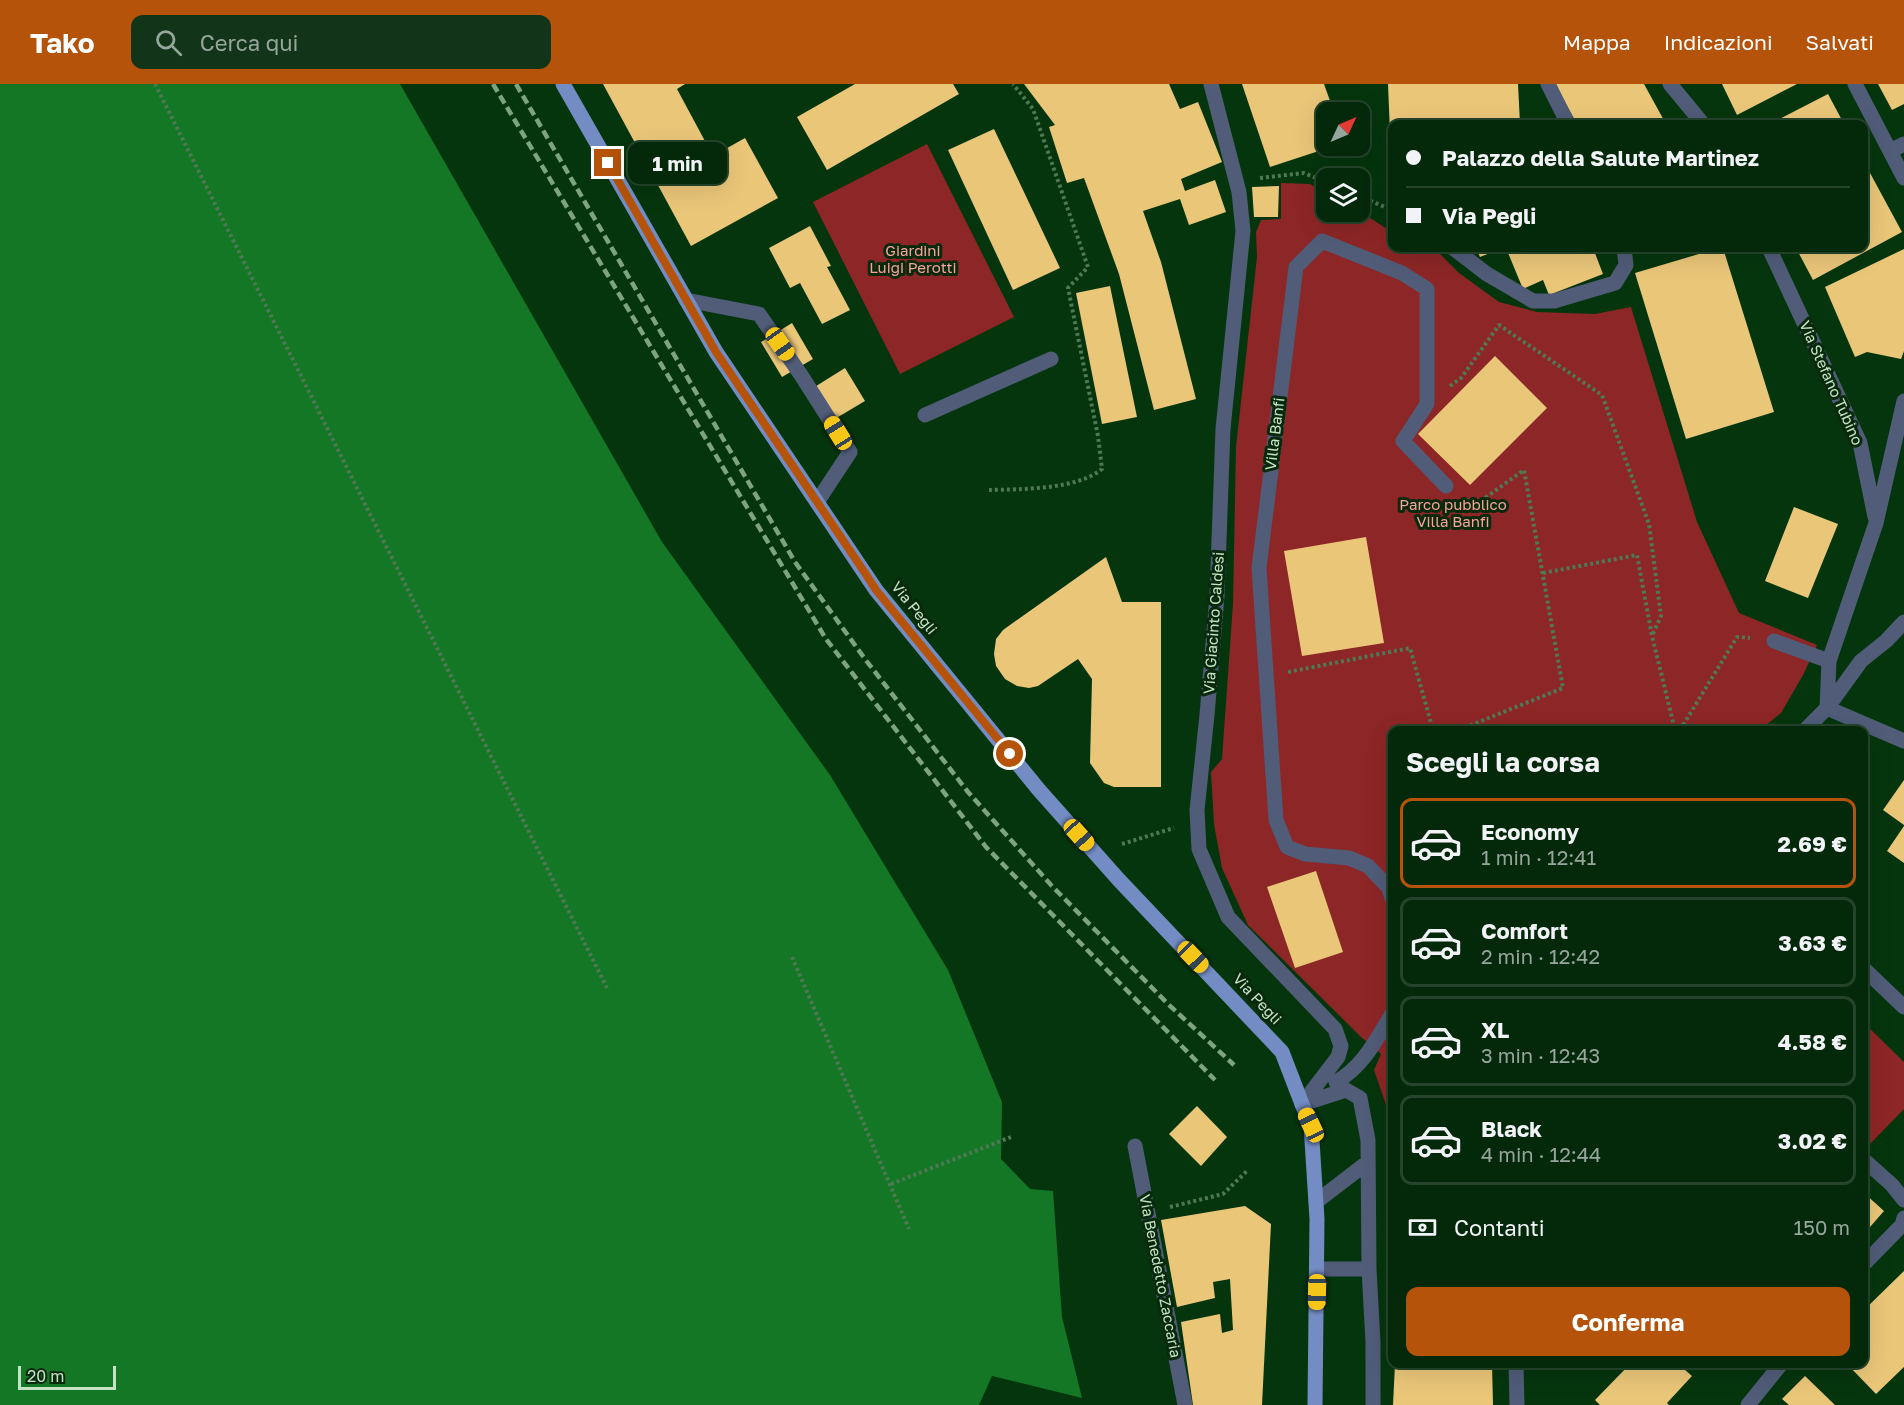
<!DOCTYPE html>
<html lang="it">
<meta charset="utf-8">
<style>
body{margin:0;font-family:"Golos Text",sans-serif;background:#123418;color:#f1f3f6;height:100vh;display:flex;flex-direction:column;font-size:22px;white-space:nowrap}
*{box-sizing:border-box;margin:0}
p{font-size:20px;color:#97a69c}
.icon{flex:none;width:33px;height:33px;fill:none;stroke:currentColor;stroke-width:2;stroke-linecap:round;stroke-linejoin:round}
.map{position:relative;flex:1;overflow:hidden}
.panel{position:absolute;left:1388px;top:642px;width:480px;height:642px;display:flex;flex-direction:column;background:#04280a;border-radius:12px;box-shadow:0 6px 24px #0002,0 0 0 2px #25442b}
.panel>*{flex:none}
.banner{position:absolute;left:1388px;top:36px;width:480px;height:132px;border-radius:12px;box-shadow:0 6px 24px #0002,0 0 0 2px #25442b;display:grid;align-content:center;height:132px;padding:0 18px;background:#04280a}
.needle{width:39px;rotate:46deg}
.tools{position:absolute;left:1316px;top:18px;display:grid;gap:12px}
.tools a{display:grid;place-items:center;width:54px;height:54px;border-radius:12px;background:#04280a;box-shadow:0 6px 24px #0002,0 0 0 2px #25442b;font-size:30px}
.scale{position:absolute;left:18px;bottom:15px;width:98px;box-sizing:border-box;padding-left:6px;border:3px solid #c5e4c6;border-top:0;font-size:16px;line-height:21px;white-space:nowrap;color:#c5e4c6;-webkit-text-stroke:4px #09290d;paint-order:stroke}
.end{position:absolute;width:27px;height:27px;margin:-14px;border:8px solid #b45309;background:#fff;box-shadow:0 0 0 3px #fff}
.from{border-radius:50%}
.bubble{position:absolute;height:42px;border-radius:12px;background:#04280a;box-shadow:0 6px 24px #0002,0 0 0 2px #25442b;font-size:20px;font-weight:700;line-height:42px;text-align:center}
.car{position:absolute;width:18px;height:36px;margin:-18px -9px;border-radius:8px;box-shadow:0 0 4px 2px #0007;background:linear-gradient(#f5c518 24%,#345 0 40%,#f5c518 0 76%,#345 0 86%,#f5c518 0)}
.banner b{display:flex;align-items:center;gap:21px;height:57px;font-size:22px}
.banner b+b{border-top:2px solid #25442b}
.banner i{width:15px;height:15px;background:#f1f3f6}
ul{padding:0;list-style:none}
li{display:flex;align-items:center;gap:18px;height:90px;margin:0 12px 9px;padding:0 6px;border:3px solid #25442b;border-radius:12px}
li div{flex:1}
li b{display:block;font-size:22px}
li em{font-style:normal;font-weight:700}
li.current{border-color:#b45309}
li>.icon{width:54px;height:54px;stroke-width:1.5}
h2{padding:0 18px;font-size:27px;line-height:72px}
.pay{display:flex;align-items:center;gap:15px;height:66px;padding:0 18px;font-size:22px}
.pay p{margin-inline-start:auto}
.action{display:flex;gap:12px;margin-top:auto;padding:12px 18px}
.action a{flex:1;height:69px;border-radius:12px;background:#b45309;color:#fff;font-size:24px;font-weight:700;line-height:69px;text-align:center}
header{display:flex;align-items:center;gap:36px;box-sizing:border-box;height:84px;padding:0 30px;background:#b45309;color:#fff}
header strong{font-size:28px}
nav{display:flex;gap:33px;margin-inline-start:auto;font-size:21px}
.search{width:420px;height:54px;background:#123418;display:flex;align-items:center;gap:15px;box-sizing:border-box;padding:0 21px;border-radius:12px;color:#97a69c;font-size:22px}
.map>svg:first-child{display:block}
.green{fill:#8d2626}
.water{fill:#147726}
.building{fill:#eac679}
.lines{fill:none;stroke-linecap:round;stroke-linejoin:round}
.path{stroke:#4f7854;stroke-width:4;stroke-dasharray:3 3;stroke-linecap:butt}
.minor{stroke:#505c78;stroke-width:15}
.major{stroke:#738cc3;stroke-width:15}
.rail{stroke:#7ea381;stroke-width:4.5;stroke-dasharray:9 4.5;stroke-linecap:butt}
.route{stroke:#b45309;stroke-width:8}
.labels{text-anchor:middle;stroke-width:6;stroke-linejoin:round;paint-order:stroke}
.park-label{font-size:15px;fill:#faa39b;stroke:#09290d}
.street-label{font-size:15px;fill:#c5e4c6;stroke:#09290d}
</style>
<header>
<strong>Tako</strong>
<div class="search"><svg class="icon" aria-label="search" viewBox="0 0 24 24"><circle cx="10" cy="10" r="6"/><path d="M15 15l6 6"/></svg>Cerca qui</div>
<nav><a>Mappa</a><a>Indicazioni</a><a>Salvati</a></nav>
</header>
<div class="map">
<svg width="1904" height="1321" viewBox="0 0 1904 1321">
<rect width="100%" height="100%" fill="#05350d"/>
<path class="green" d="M927 60 1014 233 900 290 813 118Z
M1281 99 1310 100 1326 109V128L1359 127 1392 148V164H1434L1459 189 1499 218 1537 228 1595 230 1631 223 1697 438 1739 529 1817 561 1803 591 1781 629 1760 646H1392V1045L1391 1035 1374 986 1381 970 1361 953 1248 841 1222 784 1214 740 1211 688 1222 675 1233 520 1236 363 1257 173 1256 148 1261 136 1281 135Z
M1863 938 1904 978V1025L1870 1060 1863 1052Z"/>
<path class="water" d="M0 0H400L662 458 830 691 948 886 1002 1018 1001 1075 1030 1105 1053 1107 1062 1233 1082 1314 992 1292 979 1321H0Z"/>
<path class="building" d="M603 0H685L677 5 713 72 745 54 778 114 691 162Z
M855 0H953L959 10 827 86 797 33Z
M1024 0H1169L1180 25 1198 18 1222 78 1181 95 1185 107 1215 96 1226 128 1189 141 1180 115 1143 127 1161 178 1196 315 1154 326 1119 190 1084 94 1067 99 1049 43 1055 41Z
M1242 0H1324L1334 28H1326V62H1334L1270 83Z
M1388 0H1518L1520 40H1392V49H1390Z
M1555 0H1644L1666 40H1577Z
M1722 0H1797L1737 31Z
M1878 0H1904V20L1892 26Z
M1828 10 1844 40H1770Z
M994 45 1060 184 1013 206 948 66Z
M1863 76 1902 148 1813 196 1796 164H1863Z
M1279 102 1278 133H1254L1252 103Z
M810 142 831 182 827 183 850 226 822 240 800 199 790 204 769 164Z
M1476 164H1503L1480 173Z
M1506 164H1593L1603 190 1549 211 1543 196 1523 205Z
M1719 164H1723L1774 328 1686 355 1635 189Z
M1904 165V267L1901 275 1867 268 1855 273 1825 203Z
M1110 202 1137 333 1102 340 1076 209Z
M792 239 813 275 782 293 761 258Z
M1495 272 1547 324 1470 401 1418 350Z
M845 284 865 317 833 336 813 304Z
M1794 423 1838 440 1808 514 1765 497Z
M1366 453 1384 559 1302 572 1284 467Z
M1106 473 1122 518H1161V703H1114L1104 699 1090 679 1092 595 1078 575 1038 602 1029 604 1017 602 1005 595 996 582 994 570 996 555 1003 546Z
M1904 696V741L1883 726Z
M1904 742V779L1887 767Z
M1316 787 1343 868 1295 884 1267 803Z
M1197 1022 1227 1053 1201 1082 1169 1050Z
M1863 1108 1884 1127 1863 1151Z
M1245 1122 1271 1140 1262 1321H1193L1181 1238 1220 1230 1222 1249 1233 1246 1230 1195 1213 1198 1215 1214 1177 1223 1161 1136Z
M1904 1187V1283L1876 1310 1847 1280H1863V1227Z
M1395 1280H1492L1493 1321H1393Z
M1630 1280H1678L1692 1292 1667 1319 1669 1321H1600L1595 1316Z
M1805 1292 1835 1321H1789L1782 1315Z"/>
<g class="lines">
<path class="path" d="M155 0 607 904
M1260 94 1304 89 1326 98
M1359 112 1392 126
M1450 302 1461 294 1499 241 1602 311 1649 440 1661 532 1652 552
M989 406C1022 405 1076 406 1102 385L1098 352 1068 204 1088 183 1033 25 1013 0
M1543 489 1637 471 1652 552 1675 646
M1288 588 1410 564 1433 646
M1459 646 1563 604 1524 386 1475 421 1464 414
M1680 646 1737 553 1750 554
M1122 760 1174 744
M792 873 909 1145
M891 1100 1011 1053
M1170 1123 1223 1110 1248 1086"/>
<path class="minor" d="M1211 0 1239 108 1243 147 1223 345 1217 512 1207 631 1197 726 1199 765 1228 833 1335 945 1341 962 1338 973 1302 1020
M1548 0 1568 40
M1670 0 1703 40
M1855 0 1904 94
M1890 67 1904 60
M1453 164 1487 190 1533 217H1554L1615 199 1626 181 1624 164
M1769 164 1860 359 1875 433
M686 216 759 230 801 291 850 368 817 418
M925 331 1051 275
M1774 557 1829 577
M1827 624 1829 577 1876 439 1904 317
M1827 624 1861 577 1886 557 1904 538
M1805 646 1827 624 1904 657
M1392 814 1389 804 1368 782 1349 774 1305 770 1287 763 1276 736 1259 484 1296 183 1322 157 1402 189 1427 205V320L1403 357 1446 402
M1863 884 1904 923
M1336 998C1363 983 1376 956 1392 930
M1302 1020 1346 1006 1360 1014 1368 1056 1369 1185 1373 1258V1321
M1135 1062 1185 1321
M1863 1075 1892 1101 1904 1116
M1316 1118 1368 1078
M1863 1181 1902 1141 1904 1134
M1317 1185H1369
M1516 1280 1517 1321
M1748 1321 1781 1280"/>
<path class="major" d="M563 0 716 268 876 506 1039 706 1119 796 1282 968 1302 1020 1311 1041 1317 1135 1315 1321"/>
<path class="rail" d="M493 0 826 555 986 763 1215 996
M516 0 795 478 865 575 968 708 1052 802 1168 920 1234 981"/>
</g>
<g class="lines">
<path class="route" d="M608 79 716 268 865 489 876 506 1010 670"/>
</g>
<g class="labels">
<g class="park-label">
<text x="913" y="172">Giardini<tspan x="913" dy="17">Luigi Perotti</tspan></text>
<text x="1453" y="426">Parco pubblico<tspan x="1453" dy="17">Villa Banfi</tspan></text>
</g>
<g class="street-label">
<text transform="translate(1831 299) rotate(66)" y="5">Via Stefano Tubino</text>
<text transform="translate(1275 350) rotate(-83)" y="5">Villa Banfi</text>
<text transform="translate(914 524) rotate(51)" y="5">Via Pegli</text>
<text transform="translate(1214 539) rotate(-86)" y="5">Via Giacinto Caldesi</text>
<text transform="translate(1257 915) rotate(47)" y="5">Via Pegli</text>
<text transform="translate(1160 1192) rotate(79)" y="5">Via Benedetto Zaccaria</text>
</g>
</g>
</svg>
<div class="tools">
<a><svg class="needle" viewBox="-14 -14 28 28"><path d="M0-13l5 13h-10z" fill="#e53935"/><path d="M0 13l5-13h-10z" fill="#97a69c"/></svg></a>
<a><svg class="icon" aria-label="layers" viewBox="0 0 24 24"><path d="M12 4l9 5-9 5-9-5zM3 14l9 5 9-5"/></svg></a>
</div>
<div class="scale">20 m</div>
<i class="end from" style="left:1010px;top:670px"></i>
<i class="end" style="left:608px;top:79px"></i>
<div class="bubble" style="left:628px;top:58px;width:99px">1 min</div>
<i class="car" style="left:780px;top:260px;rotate:145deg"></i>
<i class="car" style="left:838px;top:349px;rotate:328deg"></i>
<i class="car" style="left:1079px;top:751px;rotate:138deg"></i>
<i class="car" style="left:1193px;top:873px;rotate:136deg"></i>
<i class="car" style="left:1311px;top:1041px;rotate:335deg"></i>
<i class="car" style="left:1317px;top:1208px;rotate:181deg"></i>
<div class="banner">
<b><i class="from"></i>Palazzo della Salute Martinez</b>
<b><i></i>Via Pegli</b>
</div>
<section class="panel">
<h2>Scegli la corsa</h2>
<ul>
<li class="current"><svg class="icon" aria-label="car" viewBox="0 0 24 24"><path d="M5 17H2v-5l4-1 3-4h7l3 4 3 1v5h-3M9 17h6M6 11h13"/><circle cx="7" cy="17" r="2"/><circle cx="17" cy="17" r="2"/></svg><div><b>Economy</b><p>1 min · 12:41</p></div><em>2.69 €</em></li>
<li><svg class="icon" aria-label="car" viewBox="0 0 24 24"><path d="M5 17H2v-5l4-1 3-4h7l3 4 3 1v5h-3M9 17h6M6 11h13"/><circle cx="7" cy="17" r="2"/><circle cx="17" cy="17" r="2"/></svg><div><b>Comfort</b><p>2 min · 12:42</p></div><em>3.63 €</em></li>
<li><svg class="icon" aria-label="car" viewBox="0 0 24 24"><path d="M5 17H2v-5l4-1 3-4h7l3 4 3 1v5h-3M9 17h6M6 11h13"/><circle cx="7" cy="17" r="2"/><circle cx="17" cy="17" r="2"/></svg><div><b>XL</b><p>3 min · 12:43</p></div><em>4.58 €</em></li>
<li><svg class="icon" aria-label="car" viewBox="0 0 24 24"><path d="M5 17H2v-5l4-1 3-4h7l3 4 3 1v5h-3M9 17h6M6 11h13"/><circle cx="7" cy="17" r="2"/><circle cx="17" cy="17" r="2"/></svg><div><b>Black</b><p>4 min · 12:44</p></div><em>3.02 €</em></li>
</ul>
<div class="pay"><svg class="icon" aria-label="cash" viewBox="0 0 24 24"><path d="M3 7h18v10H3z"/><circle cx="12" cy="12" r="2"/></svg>Contanti<p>150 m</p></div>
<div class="action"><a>Conferma</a></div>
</section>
</div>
